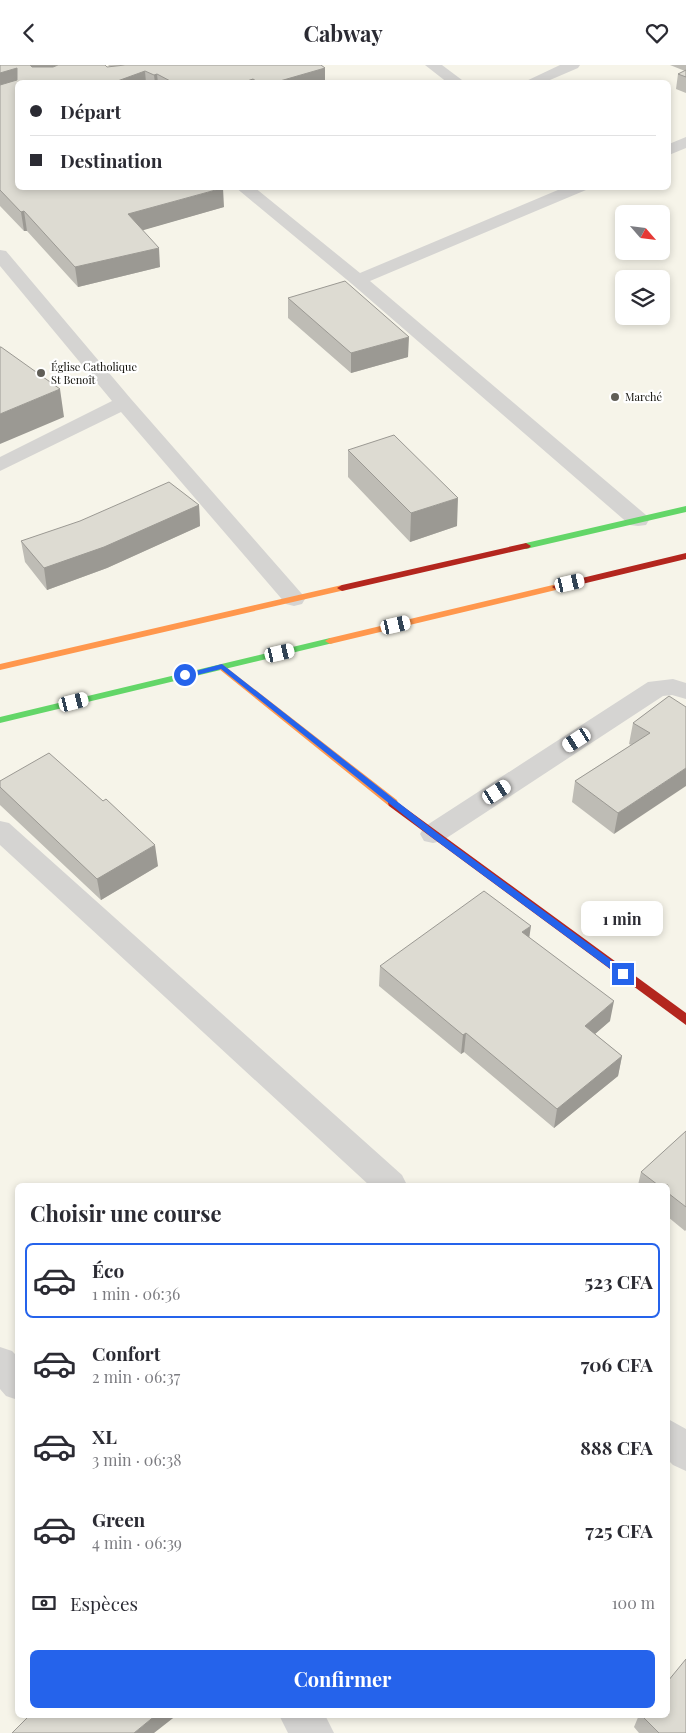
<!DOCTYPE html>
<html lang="fr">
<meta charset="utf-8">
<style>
body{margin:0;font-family:"Playfair Display",serif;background:#f7f7f7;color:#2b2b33;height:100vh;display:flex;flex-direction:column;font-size:19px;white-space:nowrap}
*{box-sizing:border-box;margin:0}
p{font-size:16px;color:#7c7c81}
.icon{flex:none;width:28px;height:28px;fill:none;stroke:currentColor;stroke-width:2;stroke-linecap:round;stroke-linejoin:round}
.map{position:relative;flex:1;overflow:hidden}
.details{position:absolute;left:15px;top:1118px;width:655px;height:535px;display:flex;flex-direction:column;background:#fff;border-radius:8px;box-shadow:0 2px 8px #0003}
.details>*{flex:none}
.banner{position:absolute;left:15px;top:15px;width:656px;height:110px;border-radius:8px;box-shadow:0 2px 8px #0003;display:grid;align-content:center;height:110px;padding:0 15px;background:#fff}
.needle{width:32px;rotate:118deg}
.controls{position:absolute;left:615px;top:140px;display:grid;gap:10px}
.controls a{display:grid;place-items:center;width:55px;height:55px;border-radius:8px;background:#fff;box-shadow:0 2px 8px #0003;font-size:25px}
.end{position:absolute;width:22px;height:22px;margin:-11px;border:6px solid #2563eb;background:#fff;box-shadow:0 0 0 2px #fff}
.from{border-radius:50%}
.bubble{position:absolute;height:35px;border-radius:8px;background:#fff;box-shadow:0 2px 8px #0003;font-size:16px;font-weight:700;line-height:35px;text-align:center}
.car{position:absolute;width:15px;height:30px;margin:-15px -8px;border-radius:6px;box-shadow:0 0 4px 1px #0007;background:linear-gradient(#fff 24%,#345 0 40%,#fff 0 76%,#345 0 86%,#fff 0)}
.banner b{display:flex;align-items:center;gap:18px;height:48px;font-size:19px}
.banner b+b{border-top:1px solid #e1e1e2}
.banner i{width:12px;height:12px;background:#2b2b33}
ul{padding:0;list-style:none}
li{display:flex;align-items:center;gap:15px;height:75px;margin:0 10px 8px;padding:0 5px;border:2px solid transparent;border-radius:8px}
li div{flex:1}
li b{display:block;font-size:19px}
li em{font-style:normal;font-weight:700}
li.current{border-color:#2563eb}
li>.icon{width:45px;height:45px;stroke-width:1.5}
h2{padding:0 15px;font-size:22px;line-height:60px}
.pay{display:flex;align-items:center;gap:12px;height:55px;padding:0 15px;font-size:19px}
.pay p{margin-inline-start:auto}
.primary-button{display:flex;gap:10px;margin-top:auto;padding:10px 15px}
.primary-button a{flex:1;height:58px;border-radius:8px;background:#2563eb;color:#fff;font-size:20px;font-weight:700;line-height:58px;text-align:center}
header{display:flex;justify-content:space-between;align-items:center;height:65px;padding:0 15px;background:#fff;font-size:22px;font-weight:700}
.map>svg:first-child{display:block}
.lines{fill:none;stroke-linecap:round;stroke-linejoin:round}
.street{fill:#d5d4d2;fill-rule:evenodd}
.fast{fill:#63d668;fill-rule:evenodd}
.slow{fill:#ff974d;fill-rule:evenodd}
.jam{fill:#b3261e;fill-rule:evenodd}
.wall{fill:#bebcb5}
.shaded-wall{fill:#9b9993}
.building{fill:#dddbd2;stroke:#9b9993}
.route{fill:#2563eb}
.poi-dot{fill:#605e57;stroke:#fff;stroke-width:2}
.labels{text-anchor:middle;stroke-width:4.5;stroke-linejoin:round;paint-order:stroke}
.far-poi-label{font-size:11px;fill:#0f0e08;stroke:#fff;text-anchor:start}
</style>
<header><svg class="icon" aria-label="back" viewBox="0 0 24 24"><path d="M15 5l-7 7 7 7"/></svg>Cabway<svg class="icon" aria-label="heart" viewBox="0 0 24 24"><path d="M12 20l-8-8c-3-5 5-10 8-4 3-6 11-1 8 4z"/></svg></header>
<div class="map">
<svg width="686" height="1668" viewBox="0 0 686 1668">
<rect width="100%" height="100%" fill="#f6f4e9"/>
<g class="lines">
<path class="street" d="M425 0H442L466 18H448Z
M560 0H580L578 3 543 18H522Z
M686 72V83L669 90V79Z
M235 122H254L360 208 565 122H588L586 125 370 216 646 450 649 455 646 460 638 461 630 460 352 219Z
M0 185 6 186 131 334 302 529 305 534 302 539 294 541 286 539 121 347 0 406V392L112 336 0 201Z
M673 614 686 618V634L672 630 663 631 442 776 433 778 424 776 420 769 424 762 648 617Z
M0 756 9 758 402 1110 407 1120H369L0 780Z
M0 1282 12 1286 18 1292V1335L6 1331 0 1324Z
M668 1354 686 1364V1406L673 1400 668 1395Z
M279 1650H325L334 1668H288Z"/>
<path class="fast" d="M686 441V447L526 484 521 481 526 478Z
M330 573 333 574 335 576 333 578 0 658V652Z"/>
<path class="slow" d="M557 519 562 522 560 524 330 579 325 576 330 573Z
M342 520 347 523 345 525 0 605V599Z
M222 599 397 735 398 738 397 741H389L219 604 217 602 219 600Z"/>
<path class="jam" d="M526 478 531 481 529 483 342 526 337 523 342 520Z
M686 488V494L557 525 552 522 557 519Z
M393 734 686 948V960L389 741 388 738 389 735Z"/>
</g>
<path class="wall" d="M0 0 107 2H110L108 0H321L325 3V18H18V122L224 142 142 165 160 202 78 222 27 166H24L0 141Z
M670 0H686V28L676 24 678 9 685 6Z
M288 233 408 292 351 308 288 253Z
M348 385 457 461 410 477 348 412Z
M199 440 200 461 107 503 47 525 25 497 21 476Z
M669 631 614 769 572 737 575 716 631 680 629 679 633 658Z
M0 716 158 801 101 835 0 740Z
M529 873 610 956 595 969 622 991 618 1011 554 1063 464 987 461 989 379 921 380 901Z
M686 1066V1165L685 1166 668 1152V1120H638L641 1107Z
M639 1650H668L686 1668H639L634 1662Z"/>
<path class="shaded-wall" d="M30 0H69L32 18Z
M17 3 19 18 0 26V8Z
M325 3V18H273Z
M145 6 146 18H112Z
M157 9 158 18H155L154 10Z
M253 14V18H241Z
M223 123 224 142 130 169 128 149Z
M24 146 27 166H24L21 147Z
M159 183 160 202 78 222 75 202Z
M409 272 408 292 351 308V288Z
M60 324 64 352 0 379V349Z
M458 433 457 461 410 477 411 448Z
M199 440 200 461 107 503 47 525 44 503Z
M686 703V721L614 769 618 748Z
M155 780 158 801 101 835 97 814Z
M531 861 528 881 522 867Z
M614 936 610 956 581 981 585 961Z
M466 968 464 987 461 989 463 970Z
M622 991 618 1011 554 1063 557 1044Z
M156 1650H177L154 1668H134Z"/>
<path class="building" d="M0 0H30L32 2H53L58 0H105L107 2 125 0H321L325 3 273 18H259L253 14 241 18H174L157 9 154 10 145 6 112 18H18V122L223 123 128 149 159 183 75 202 24 146 21 147 0 125V20L17 15V3L0 8Z
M686 5V12L678 9Z
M345 216 409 272 351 288 288 233Z
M0 282H1L60 324 0 349Z
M394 370 458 433 411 448 348 385Z
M169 417 199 440 104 482 44 503 21 476 80 456Z
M669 631 686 642V703L618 748 575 716 650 668 633 658Z
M49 688 103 736 106 734 155 780 97 814 0 722V716Z
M484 826 531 861 522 867 614 936 585 961 622 991 557 1044 466 968 463 970 380 901Z
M686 1066V1142L668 1128V1120H658L641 1107Z
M686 1594V1668H659L641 1650H668V1616Z
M30 1650H156L134 1668H12Z"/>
<path class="route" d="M222 599 436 767 626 906V911H620L430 771 221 604 185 613 181 610Z"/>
<g class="poi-dot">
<circle cx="41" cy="308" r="5"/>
<circle cx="615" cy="332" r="5"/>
</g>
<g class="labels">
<g class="far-poi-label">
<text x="51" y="306">Église Catholique<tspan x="51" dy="13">St Benoît</tspan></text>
<text x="625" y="336">Marché</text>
</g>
</g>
</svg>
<div class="controls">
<a><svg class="needle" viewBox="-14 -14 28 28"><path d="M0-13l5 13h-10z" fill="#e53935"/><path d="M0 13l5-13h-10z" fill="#7c7c81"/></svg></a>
<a><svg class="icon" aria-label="layers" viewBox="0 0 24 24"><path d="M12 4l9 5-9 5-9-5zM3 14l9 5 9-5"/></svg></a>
</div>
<i class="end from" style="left:185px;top:610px"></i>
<i class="end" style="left:623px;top:909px"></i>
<div class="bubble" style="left:581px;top:836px;width:82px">1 min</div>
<i class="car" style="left:570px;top:518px;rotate:77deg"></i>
<i class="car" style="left:396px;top:560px;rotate:77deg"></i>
<i class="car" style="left:280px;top:588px;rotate:77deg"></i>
<i class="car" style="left:74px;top:637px;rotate:76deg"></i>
<i class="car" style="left:577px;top:675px;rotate:237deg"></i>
<i class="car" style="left:497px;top:727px;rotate:57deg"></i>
<div class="banner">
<b><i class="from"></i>Départ</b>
<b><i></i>Destination</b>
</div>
<section class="details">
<h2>Choisir une course</h2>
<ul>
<li class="current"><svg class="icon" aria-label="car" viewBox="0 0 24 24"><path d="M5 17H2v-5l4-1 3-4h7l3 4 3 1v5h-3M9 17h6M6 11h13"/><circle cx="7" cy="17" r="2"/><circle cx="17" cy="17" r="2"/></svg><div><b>Éco</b><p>1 min · 06:36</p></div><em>523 CFA</em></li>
<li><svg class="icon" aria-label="car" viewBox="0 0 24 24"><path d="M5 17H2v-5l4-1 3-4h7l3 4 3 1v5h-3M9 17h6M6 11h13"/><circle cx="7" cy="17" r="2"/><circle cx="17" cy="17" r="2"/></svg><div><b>Confort</b><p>2 min · 06:37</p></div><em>706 CFA</em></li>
<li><svg class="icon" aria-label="car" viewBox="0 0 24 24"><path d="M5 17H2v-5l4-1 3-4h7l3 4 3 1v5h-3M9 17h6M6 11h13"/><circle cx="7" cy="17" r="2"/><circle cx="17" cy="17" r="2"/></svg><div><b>XL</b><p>3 min · 06:38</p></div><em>888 CFA</em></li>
<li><svg class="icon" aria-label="car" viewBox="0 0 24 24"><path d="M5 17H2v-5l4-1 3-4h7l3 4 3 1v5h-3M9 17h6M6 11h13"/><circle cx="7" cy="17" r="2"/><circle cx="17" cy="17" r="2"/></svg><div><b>Green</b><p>4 min · 06:39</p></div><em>725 CFA</em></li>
</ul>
<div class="pay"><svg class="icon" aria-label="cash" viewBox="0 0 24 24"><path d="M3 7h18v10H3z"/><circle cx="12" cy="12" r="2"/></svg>Espèces<p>100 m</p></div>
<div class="primary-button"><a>Confirmer</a></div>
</section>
</div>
